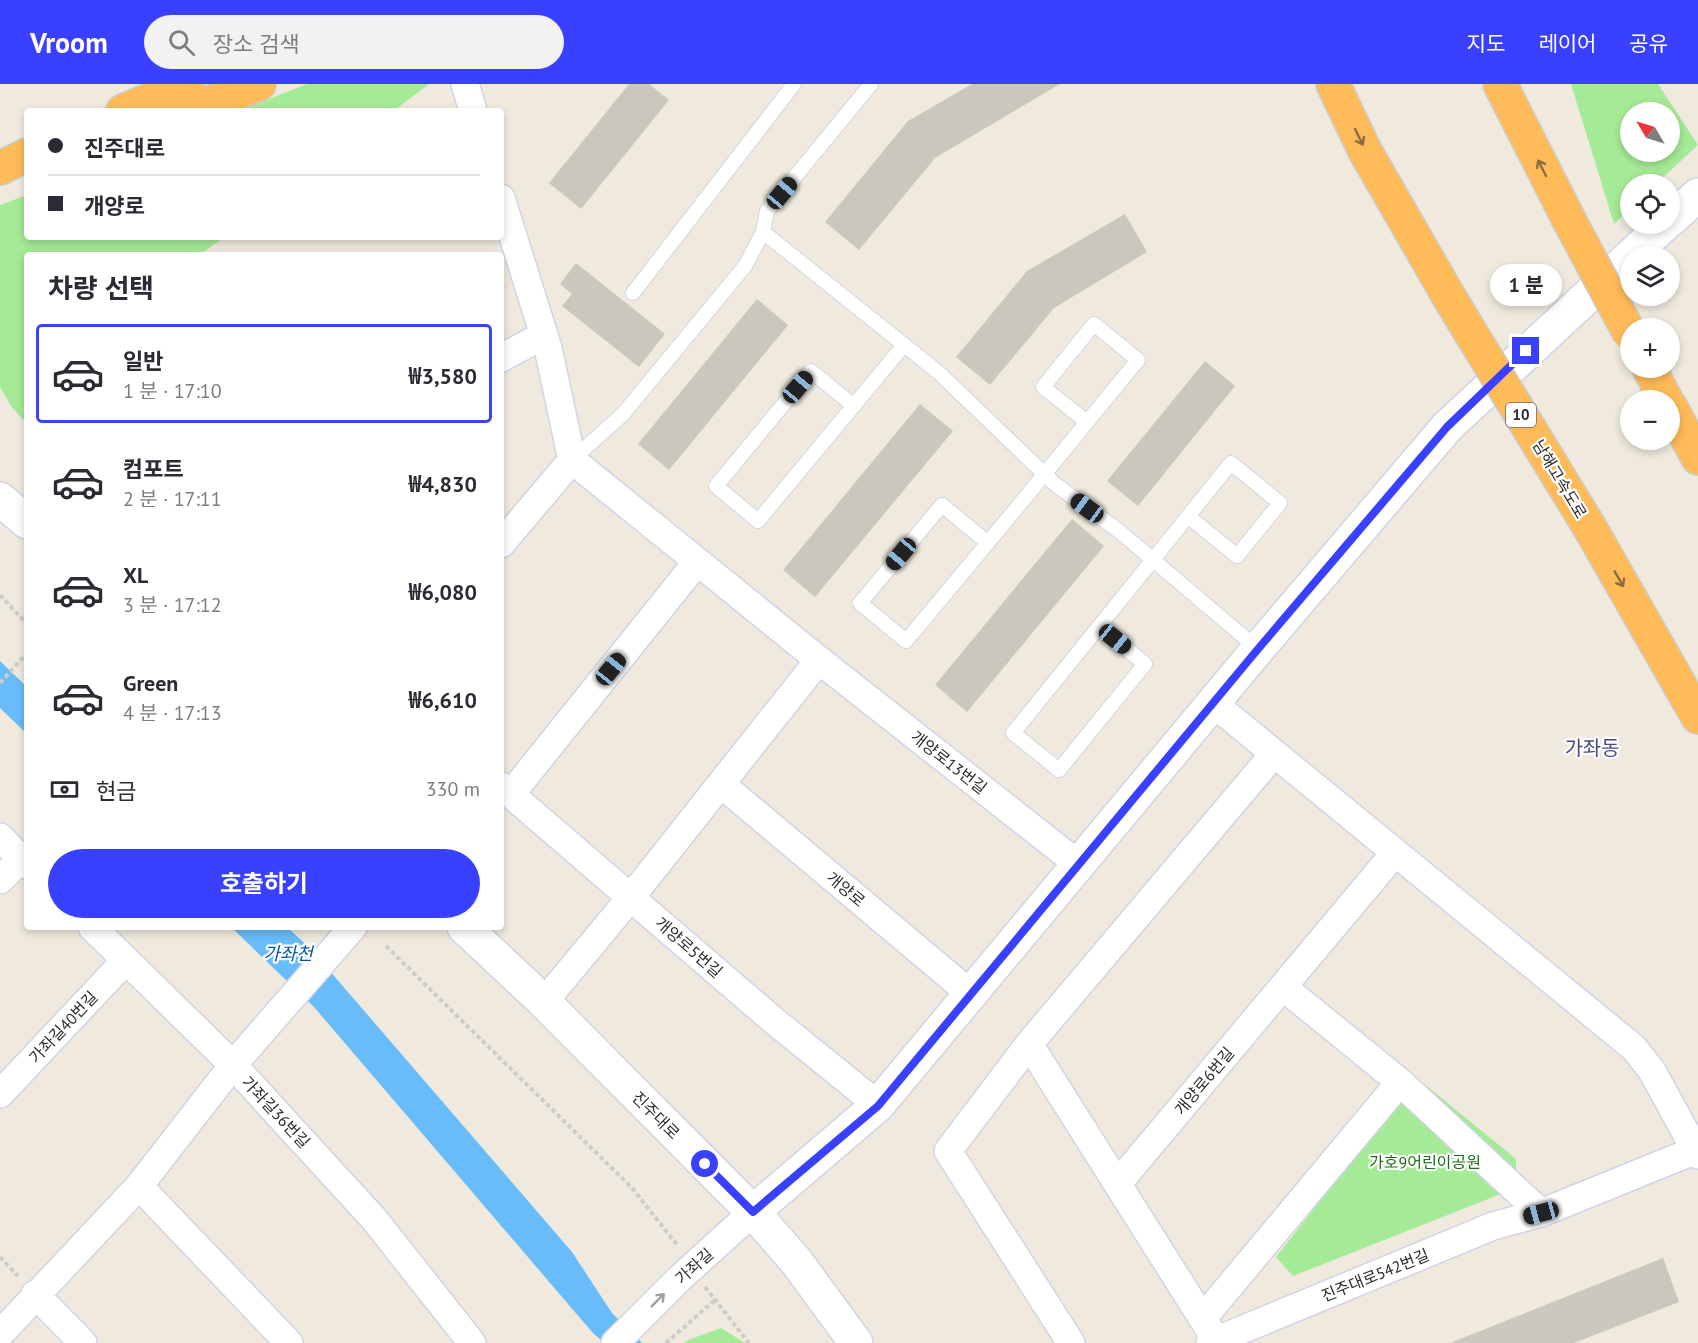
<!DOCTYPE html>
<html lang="ko">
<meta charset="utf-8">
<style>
body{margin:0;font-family:"PT Sans","Noto Sans KR",sans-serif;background:#f2f2f3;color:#2b2b33;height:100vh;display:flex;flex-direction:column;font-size:22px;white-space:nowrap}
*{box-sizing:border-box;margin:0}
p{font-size:20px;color:#7c7c81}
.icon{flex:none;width:33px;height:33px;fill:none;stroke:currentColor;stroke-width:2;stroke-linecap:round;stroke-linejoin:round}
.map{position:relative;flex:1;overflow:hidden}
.details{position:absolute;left:24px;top:168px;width:480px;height:678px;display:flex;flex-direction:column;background:#fff;border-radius:6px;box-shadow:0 3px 9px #0003}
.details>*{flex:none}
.banner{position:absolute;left:24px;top:24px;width:480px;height:132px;border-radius:6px;box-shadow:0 3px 9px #0003;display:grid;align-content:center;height:132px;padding:0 24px;background:#fff}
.needle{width:39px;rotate:308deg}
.controls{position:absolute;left:1620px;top:18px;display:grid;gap:12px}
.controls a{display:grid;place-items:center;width:60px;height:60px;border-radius:50%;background:#fff;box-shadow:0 3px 9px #0003;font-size:30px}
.end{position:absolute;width:27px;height:27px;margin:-14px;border:8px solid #3a40ff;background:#fff;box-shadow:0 0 0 3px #fff}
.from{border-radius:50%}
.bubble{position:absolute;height:42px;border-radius:21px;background:#fff;box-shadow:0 3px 9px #0003;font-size:20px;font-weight:700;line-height:42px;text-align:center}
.car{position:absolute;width:18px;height:36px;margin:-18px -9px;border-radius:8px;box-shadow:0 0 4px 2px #0007;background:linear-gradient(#222 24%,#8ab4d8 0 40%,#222 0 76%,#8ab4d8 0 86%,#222 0)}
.banner b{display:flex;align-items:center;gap:21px;height:57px;font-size:22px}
.banner b+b{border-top:2px solid #e1e1e2}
.banner i{width:15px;height:15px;background:#2b2b33}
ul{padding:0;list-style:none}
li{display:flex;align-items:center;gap:18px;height:99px;margin:0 12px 9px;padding:0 12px;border:3px solid transparent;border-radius:6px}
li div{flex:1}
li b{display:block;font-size:22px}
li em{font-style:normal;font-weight:700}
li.active{border-color:#3a40ff}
li>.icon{width:54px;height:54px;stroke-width:1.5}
h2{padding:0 24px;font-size:27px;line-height:72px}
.pay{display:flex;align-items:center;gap:15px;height:66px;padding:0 24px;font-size:22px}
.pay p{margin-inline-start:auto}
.action{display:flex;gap:12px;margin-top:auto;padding:12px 24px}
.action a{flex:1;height:69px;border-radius:36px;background:#3a40ff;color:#fff;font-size:24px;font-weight:700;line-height:69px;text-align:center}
header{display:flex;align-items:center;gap:36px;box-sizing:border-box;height:84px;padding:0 30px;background:#3a40ff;color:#fff}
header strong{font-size:28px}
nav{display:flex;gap:33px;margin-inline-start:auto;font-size:21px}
.search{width:420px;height:54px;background:#f2f2f3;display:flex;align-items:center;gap:15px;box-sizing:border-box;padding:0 21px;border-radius:33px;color:#7c7c81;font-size:22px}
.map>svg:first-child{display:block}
.green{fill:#a5ea96;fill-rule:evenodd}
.water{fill:#68bcf9}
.building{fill:#cac7bd}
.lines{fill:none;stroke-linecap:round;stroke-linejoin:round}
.lane-casing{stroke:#d2d3e6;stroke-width:16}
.street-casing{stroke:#d2d3e6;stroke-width:30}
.secondary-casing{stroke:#d2d3e6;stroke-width:36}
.highway-casing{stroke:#ccc;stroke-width:36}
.path{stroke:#ccc;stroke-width:4;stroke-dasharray:4.5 3;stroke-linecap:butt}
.lane{stroke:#fff;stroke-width:14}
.street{stroke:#fff;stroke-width:27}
.secondary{stroke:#fff;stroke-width:33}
.highway{stroke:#ffbb58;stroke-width:33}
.highway-bridge-casing{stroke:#ccc;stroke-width:36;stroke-linecap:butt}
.highway-bridge{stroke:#ffbb58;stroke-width:33}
.oneway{stroke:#8b6c40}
.oneway2{stroke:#a0a0a0}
.route{stroke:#3a40ff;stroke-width:8}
.labels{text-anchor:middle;stroke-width:4.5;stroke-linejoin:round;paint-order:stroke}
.shield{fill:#fff;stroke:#6b6b6b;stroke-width:1.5}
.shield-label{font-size:15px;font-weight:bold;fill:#2c2c2c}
.street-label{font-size:16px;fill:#2c2c2c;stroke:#fff}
.park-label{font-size:16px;fill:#197114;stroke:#fff}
.water-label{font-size:18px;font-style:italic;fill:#0256aa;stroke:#fff}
.quarter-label{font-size:20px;fill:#484981;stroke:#fff}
</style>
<header>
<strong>Vroom</strong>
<div class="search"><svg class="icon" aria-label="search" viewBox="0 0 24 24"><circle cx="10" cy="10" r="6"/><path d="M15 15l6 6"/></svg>장소 검색</div>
<nav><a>지도</a><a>레이어</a><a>공유</a></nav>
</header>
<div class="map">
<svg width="1698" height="1259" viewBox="0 0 1698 1259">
<rect width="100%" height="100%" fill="#efeadd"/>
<path class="green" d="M307 0H429L393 27H239Z
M1571 0H1658L1698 61 1656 100H1630V125L1614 140ZM1630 28H1670V68H1630Z
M27 111V153H224L200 171H27V340L11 322 0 303V121Z
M1428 1003 1516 1075V1104L1293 1192 1276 1173 1405 1009Z
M721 1244 745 1259H684L688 1256Z"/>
<path class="water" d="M0 577 27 603V650L0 624Z
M231 843H287L310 864 572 1168 612 1229 642 1259H604L592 1248 314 923Z"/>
<path class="building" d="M629 0H649L669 16 581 125 549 99Z
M972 0H1060L935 74 859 166 825 138 908 37Z
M1125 130 1147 168 1054 224 990 301 956 273 1027 187Z
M576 179 665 250 639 283 562 222 572 210 560 200Z
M757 215 788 241 669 386 638 360Z
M1205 277 1235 302 1138 422 1107 397Z
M920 320 953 347 815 513 783 486Z
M1072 435 1104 462 967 628 935 601Z
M1663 1174 1679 1218 1574 1259H1450Z"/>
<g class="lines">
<defs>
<path id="lane" d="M871 0 767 127 763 148 938 288 1056 401 1119 447 1258 565
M633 209 794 0
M1094 240 1138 276 1087 338 1043 303Z
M854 322 811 287 716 402 758 437 904 261
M572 376 623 330 745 182 763 148
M988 459 942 421 860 519 906 557C967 484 1027 412 1087 338
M1100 543 1145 580 1059 686 1013 649 1231 379 1280 419 1237 472 1189 433"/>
<path id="street" d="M465 0 473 27
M501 114 548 264 572 376
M501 274 544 251
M572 376 819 576 1078 780
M501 460 572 376
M1214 620 1634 964 1652 987 1698 1071
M721 700 972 911
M501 702 773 936 878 1021
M511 710 697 478
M0 753 27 781
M0 796 21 775
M92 843 233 981 374 1135 472 1259
M1283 903 1400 998 1541 1129
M544 918 631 813 819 576
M1029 960 1216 1256
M0 1010 126 876
M1119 1098 1394 770
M139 1102 289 1259
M35 1210 83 1259
M1203 1234 1400 998
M0 1250 139 1102 233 981 353 843
M615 1259 680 1194 753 1128
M1071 1259 948 1067 1029 960 1273 671
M1210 1259 1493 1142 1541 1129 1696 1066"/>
<path id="secondary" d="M1670 136 1698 111
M0 415 27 438
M464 843 544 918 753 1128 796 1177 856 1259
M753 1128 878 1021 1258 565 1447 343 1665 140"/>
<path id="highway" d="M1333 0 1365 67 1452 218
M1500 0 1569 136
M123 27 188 0
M188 27 259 0
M0 84 27 71
M1649 284 1666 316
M1670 322 1698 374
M1590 444 1698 633"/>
</defs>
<use href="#lane" class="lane-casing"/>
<use href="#street" class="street-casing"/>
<use href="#secondary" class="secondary-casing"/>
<use href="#highway" class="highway-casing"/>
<path class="path" d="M0 511 27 540
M0 599 27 569
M386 862 632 1104 678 1162
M0 1173 18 1192
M705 1203 749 1259
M666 1259 715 1216"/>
<use href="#lane" class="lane"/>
<use href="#street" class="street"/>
<use href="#secondary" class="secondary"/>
<use href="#highway" class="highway"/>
<defs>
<path id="highway-bridge" d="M1569 136 1630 250
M1452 218 1590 444"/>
</defs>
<use href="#highway-bridge" class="highway-bridge-casing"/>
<use href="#highway-bridge" class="highway-bridge"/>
</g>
<defs><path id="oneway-shaft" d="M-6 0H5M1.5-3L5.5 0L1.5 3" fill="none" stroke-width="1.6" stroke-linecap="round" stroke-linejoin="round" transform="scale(1.5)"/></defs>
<g class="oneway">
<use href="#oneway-shaft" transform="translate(1359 53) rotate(64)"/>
<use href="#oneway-shaft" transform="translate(1542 84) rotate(-117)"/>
<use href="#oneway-shaft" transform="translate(1619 495) rotate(60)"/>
</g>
<use class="oneway2" href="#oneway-shaft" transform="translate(658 1216) rotate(-45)"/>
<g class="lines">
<path class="route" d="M705 1080 753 1128 878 1022 1258 565 1447 343 1526 267"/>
</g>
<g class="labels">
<rect class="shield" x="1506" y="319" width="30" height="24" rx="4.5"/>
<g class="shield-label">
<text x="1521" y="336">10</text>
</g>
<g class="street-label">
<text transform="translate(1560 395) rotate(59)" y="6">남해고속도로</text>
<text transform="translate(949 678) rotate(38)" y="6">개양로13번길</text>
<text transform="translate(846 805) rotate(40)" y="6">개양로</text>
<text transform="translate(689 863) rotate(41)" y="6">개양로5번길</text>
<text transform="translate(63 943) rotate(-47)" y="6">가좌길40번길</text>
<text transform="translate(1204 997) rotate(-50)" y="6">개양로6번길</text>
<text transform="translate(276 1028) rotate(47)" y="6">가좌길36번길</text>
<text transform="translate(656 1031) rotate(45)" y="6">진주대로</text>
<text transform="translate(694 1182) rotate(-42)" y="6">가좌길</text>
<text transform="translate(1375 1191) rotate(-22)" y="6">진주대로542번길</text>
</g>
<g class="park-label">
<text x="1425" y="1084">가호9어린이공원</text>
</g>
<g class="water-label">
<text x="288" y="876">가좌천</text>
</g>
<g class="quarter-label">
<text x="1592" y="671">가좌동</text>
</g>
</g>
</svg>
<div class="controls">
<a><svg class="needle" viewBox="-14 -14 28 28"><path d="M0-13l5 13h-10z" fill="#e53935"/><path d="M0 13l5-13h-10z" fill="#7c7c81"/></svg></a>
<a><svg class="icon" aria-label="locate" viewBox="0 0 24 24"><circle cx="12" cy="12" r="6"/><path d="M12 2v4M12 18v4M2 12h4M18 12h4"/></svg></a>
<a><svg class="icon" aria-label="layers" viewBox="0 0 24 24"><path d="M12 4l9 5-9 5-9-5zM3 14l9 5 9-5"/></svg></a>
<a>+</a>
<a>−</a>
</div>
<i class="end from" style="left:705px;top:1080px"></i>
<i class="end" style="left:1526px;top:267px"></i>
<div class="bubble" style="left:1490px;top:180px;width:72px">1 분</div>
<i class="car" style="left:782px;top:109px;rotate:40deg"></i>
<i class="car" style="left:798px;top:303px;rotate:40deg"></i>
<i class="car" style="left:1087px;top:424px;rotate:306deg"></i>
<i class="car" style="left:901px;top:470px;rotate:220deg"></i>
<i class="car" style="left:1115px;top:555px;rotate:129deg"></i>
<i class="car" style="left:611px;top:585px;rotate:39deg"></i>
<i class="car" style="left:1541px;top:1129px;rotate:255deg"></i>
<div class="banner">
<b><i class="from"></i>진주대로</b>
<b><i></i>개양로</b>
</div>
<section class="details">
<h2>차량 선택</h2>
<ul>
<li class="active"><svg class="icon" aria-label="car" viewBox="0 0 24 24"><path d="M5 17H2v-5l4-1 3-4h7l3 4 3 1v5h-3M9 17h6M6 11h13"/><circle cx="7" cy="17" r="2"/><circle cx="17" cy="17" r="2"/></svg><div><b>일반</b><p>1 분 · 17:10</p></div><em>₩3,580</em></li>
<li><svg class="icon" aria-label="car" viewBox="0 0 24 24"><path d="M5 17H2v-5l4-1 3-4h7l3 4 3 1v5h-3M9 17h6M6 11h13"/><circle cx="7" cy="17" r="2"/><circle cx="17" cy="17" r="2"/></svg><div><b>컴포트</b><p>2 분 · 17:11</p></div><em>₩4,830</em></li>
<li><svg class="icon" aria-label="car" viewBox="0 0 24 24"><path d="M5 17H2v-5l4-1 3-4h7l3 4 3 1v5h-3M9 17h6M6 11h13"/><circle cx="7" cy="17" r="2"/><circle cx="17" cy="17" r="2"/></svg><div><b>XL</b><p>3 분 · 17:12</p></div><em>₩6,080</em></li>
<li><svg class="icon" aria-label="car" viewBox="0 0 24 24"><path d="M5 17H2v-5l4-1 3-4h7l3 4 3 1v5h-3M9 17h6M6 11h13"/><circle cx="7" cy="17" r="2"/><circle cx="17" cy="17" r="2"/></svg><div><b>Green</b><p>4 분 · 17:13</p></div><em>₩6,610</em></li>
</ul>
<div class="pay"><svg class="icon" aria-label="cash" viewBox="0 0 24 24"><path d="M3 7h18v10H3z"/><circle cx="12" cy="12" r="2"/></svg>현금<p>330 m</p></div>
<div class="action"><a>호출하기</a></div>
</section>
</div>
